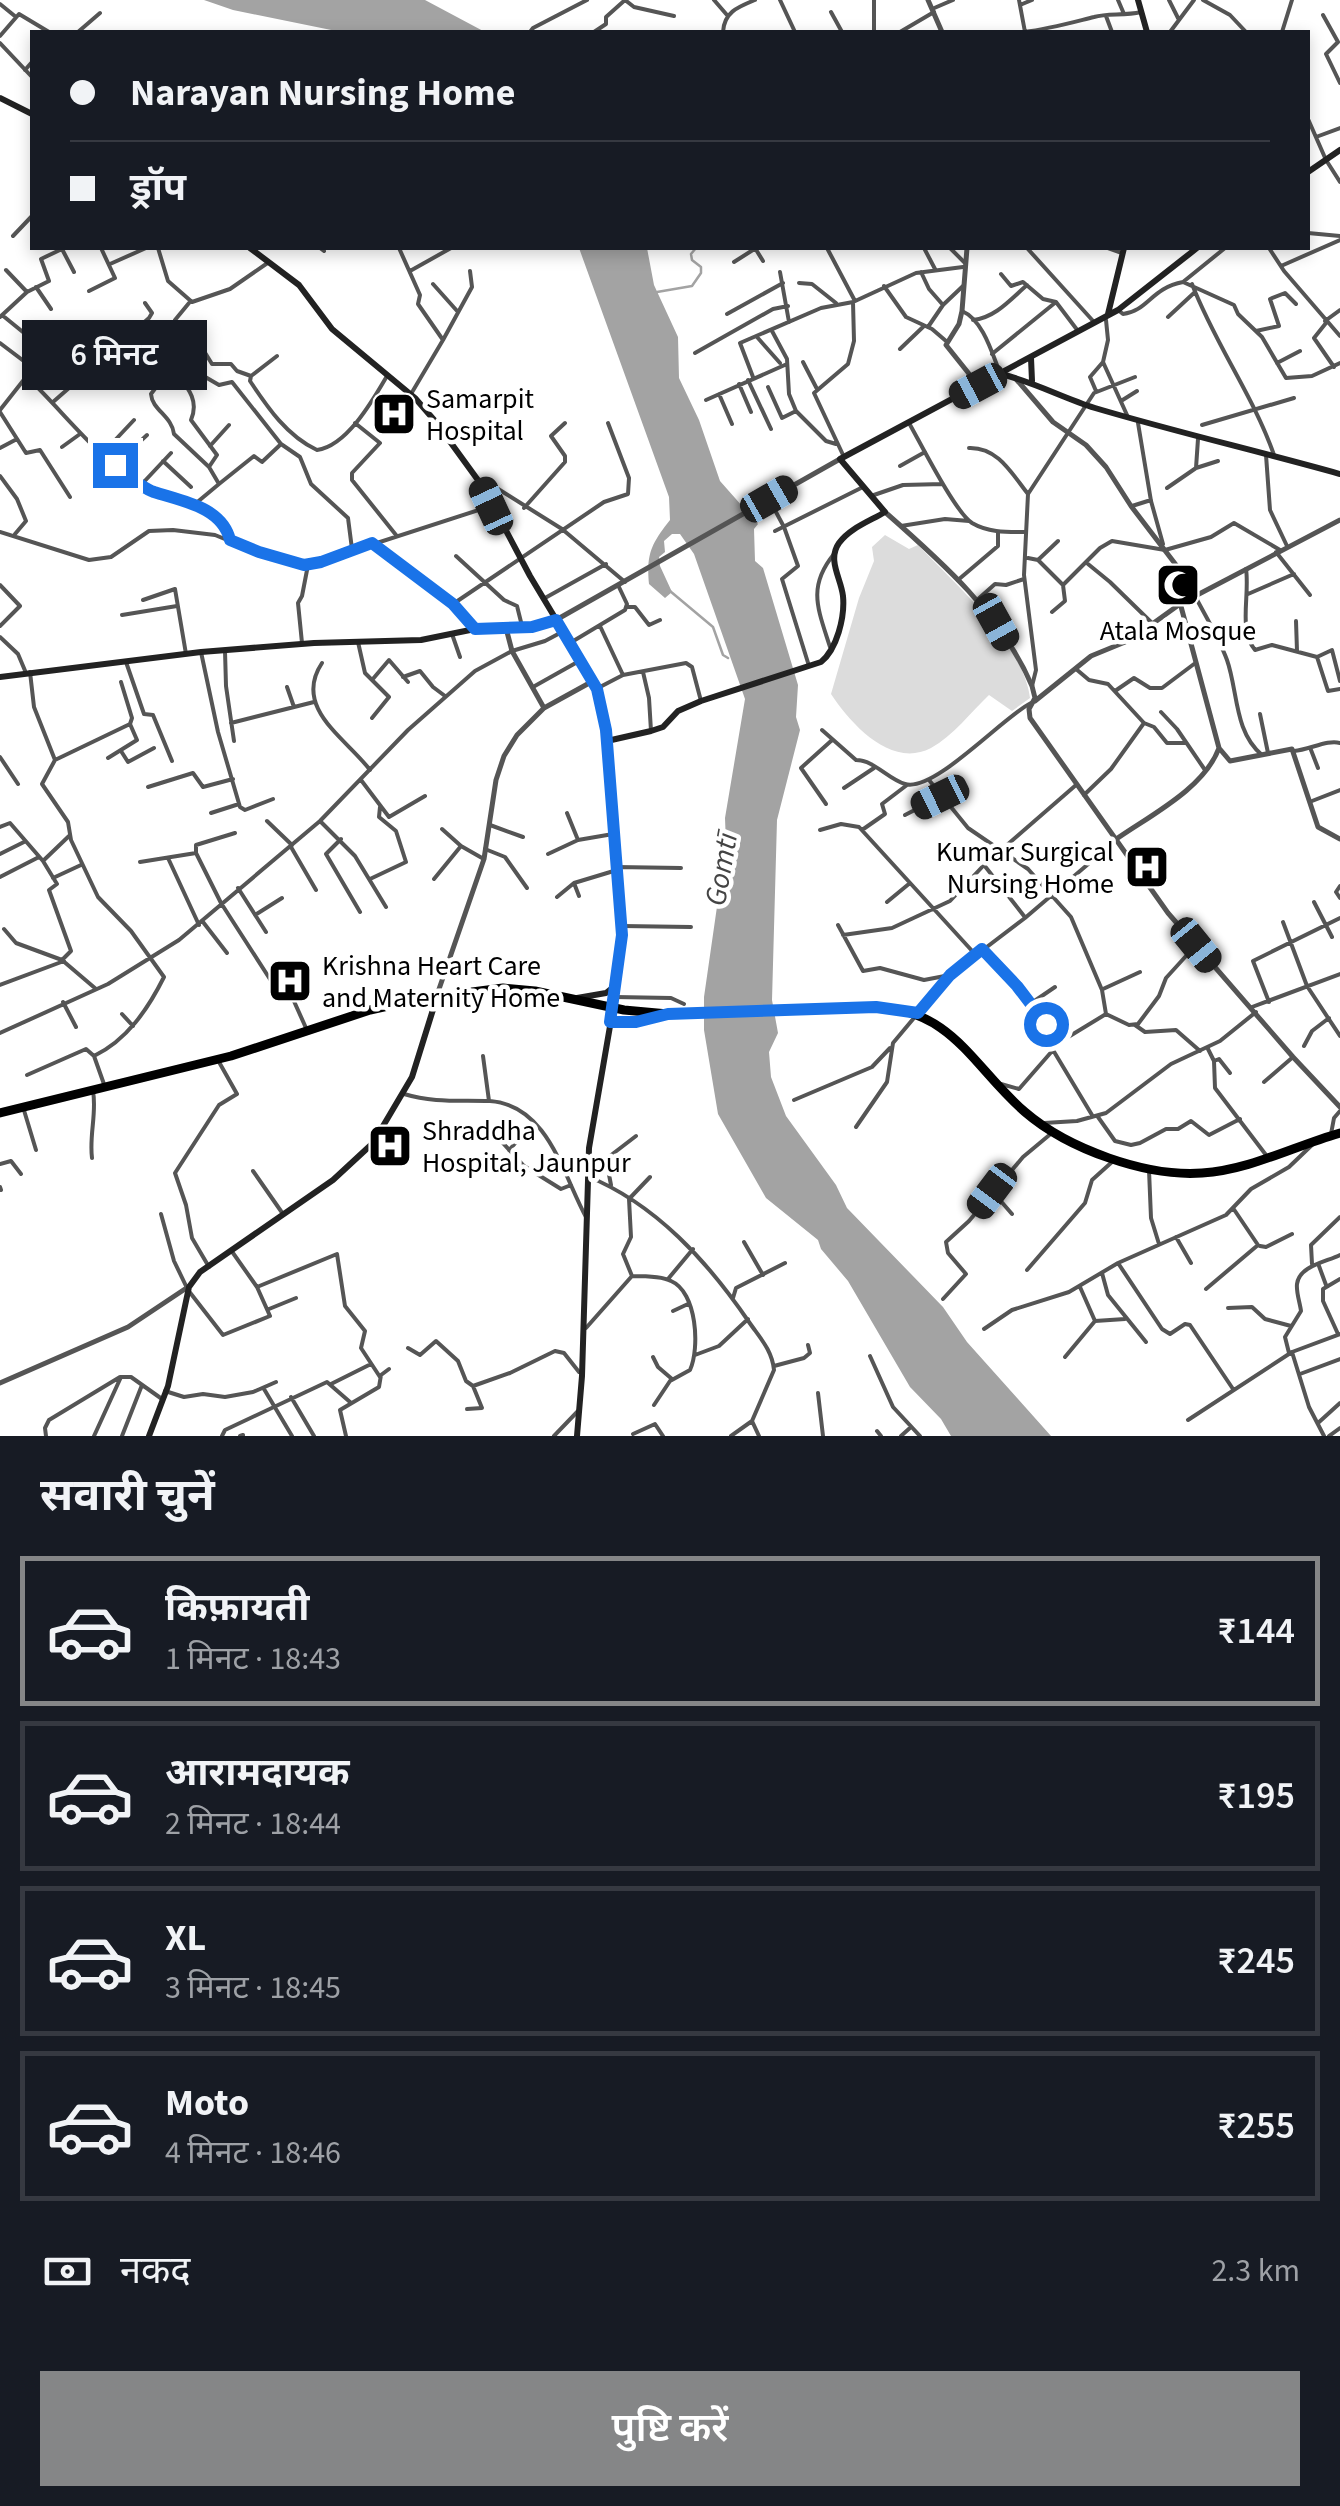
<!DOCTYPE html>
<html lang="hi">
<meta charset="utf-8">
<style>
body{margin:0;font-family:"Source Sans 3","Noto Sans Devanagari",sans-serif;background:#20242c;color:#f1f3f6;height:100vh;display:flex;flex-direction:column;font-size:38px;white-space:nowrap}
*{box-sizing:border-box;margin:0}
p{font-size:32px;color:#9ea1a6}
.icon{flex:none;width:55px;height:55px;fill:none;stroke:currentColor;stroke-width:2;stroke-linecap:round;stroke-linejoin:round}
.map{position:relative;height:1436px;overflow:hidden}
.details{display:flex;flex-direction:column;background:#171b24;flex:1}
.details>*{flex:none}
.banner{position:absolute;left:30px;top:30px;width:1280px;height:220px;border-radius:0px;box-shadow:0 5px 15px #0003;display:grid;align-content:center;height:220px;padding:0 40px;background:#171b24}
.end{position:absolute;width:45px;height:45px;margin:-22px;border:12px solid #1a73e8;background:#fff;box-shadow:0 0 0 5px #fff}
.from{border-radius:50%}
.bubble{position:absolute;height:70px;border-radius:0px;background:#171b24;box-shadow:0 5px 15px #0003;font-size:32px;font-weight:600;line-height:70px;text-align:center}
.car{position:absolute;width:30px;height:60px;margin:-30px -15px;border-radius:12px;box-shadow:0 0 8px 2px #0007;background:linear-gradient(#222 24%,#8ab4d8 0 40%,#222 0 76%,#8ab4d8 0 86%,#222 0)}
.banner b{display:flex;align-items:center;gap:35px;height:95px;font-size:38px}
.banner b+b{border-top:2px solid #363941}
.banner i{width:25px;height:25px;background:#f1f3f6}
ul{padding:0;list-style:none}
li{display:flex;align-items:center;gap:30px;height:150px;margin:0 20px 15px;padding:0 20px;border:5px solid #363941;border-radius:0px}
li div{flex:1}
li b{display:block;font-size:38px}
li em{font-style:normal;font-weight:600}
li.active{border-color:#858687}
li>.icon{width:90px;height:90px;stroke-width:1.5}
h2{padding:0 40px;font-size:45px;line-height:120px}
.pay{display:flex;align-items:center;gap:25px;height:110px;padding:0 40px;font-size:38px}
.pay p{margin-inline-start:auto}
.primary-button{display:flex;gap:20px;margin-top:auto;padding:20px 40px}
.primary-button a{flex:1;height:115px;border-radius:0px;background:#858687;color:#fff;font-size:40px;font-weight:600;line-height:115px;text-align:center}
.map>svg:first-child{display:block}
.green{fill:#dcdcdc}
.water{fill:#a3a3a3}
.lines{fill:none;stroke-linecap:round;stroke-linejoin:round}
.stream{stroke:#a3a3a3;stroke-width:2.5}
.minor{stroke:#555;stroke-width:4}
.tertiary{stroke:#555;stroke-width:5}
.secondary{stroke:#222;stroke-width:6}
.trunk{stroke:#000;stroke-width:9}
.route{stroke:#1a73e8;stroke-width:12}
.labels{text-anchor:middle;stroke-width:9;stroke-linejoin:round;paint-order:stroke}
.poi-label{font-size:28px;fill:#000;stroke:#fff;text-anchor:start}
.water-label{font-size:30px;font-style:italic;fill:#444;stroke:#fff}
</style>
<div class="map">
<svg width="1340" height="1436" viewBox="0 0 1340 1436">
<rect width="100%" height="100%" fill="#fff"/>
<path class="green" d="M885 535 909 549 918 545C955 584 1023 643 1030 698L1012 711 989 695C971 712 953 736 931 748 891 769 851 724 831 694L859 598 874 561 872 547Z"/>
<path class="water" d="M204 0H425L485 32H341L233 10Z
M579 248H647L654 285 678 337 679 378 699 420 720 481 758 524 754 529 755 561 763 568 798 685 796 717 800 730 777 820 772 1000 778 1033 769 1052 771 1077 786 1116 836 1185 847 1208 943 1307 967 1342 1051 1436H951L941 1419 910 1387 848 1281 821 1249 818 1240 766 1198 718 1114 704 1030V997L726 844 725 818 745 699 694 554 680 534H672L664 541 665 552 659 557 660 566 672 592 665 598 649 584C646 553 652 543 670 520L669 497Z"/>
<g class="lines">
<path class="stream" d="M657 292 692 286 701 273V267L692 260 691 254 696 248
M670 591 713 627 723 655 728 658"/>
<path class="minor" d="M625 0 634 7 674 16
M714 0 727 15
M780 0 795 32
M874 0V32
M1019 0 1025 32
M1118 0 1124 14
M1169 0 1178 18
M1203 0 1230 15 1246 32
M0 4 16 17
M1020 5 1032 0
M932 9 953 0
M831 12 842 32
M1323 15 1338 42 1326 54 1340 83
M1106 16 1112 32
M78 32 100 13
M530 32 533 28 587 0
M594 32 606 24V17L625 0
M723 32C724 12 738 7 755 0
M900 32 934 12
M1024 32C1049 29 1070 23 1094 17 1108 13 1124 16 1141 12
M1170 32 1194 0
M1282 32 1292 0
M0 36 19 14 49 32
M0 43 32 77
M25 70 32 62
M1308 119 1326 160 1340 182
M1316 137 1340 128
M1308 233 1340 236
M13 236 32 216
M158 248 168 281 192 302 230 289 269 262
M320 248 324 251
M399 248 420 295 418 304 443 340 411 394
M755 248 763 261
M827 248 855 301
M924 248 935 269
M950 248 964 262
M1027 248 1094 322
M1108 248 1122 253
M1269 248 1284 271 1340 336
M62 249 74 272
M734 262 756 248
M110 264 146 248
M1281 266 1340 240
M6 270 27 292
M410 271 451 248
M780 272 789 322
M921 272 929 289 943 305
M1001 274 1011 286 1023 282 1043 299 1056 302 1078 331
M1183 282 1225 248
M799 283 812 284 836 303
M433 284 458 312
M1192 284C1215 344 1253 395 1274 455
M884 286 906 317 932 329 946 341
M36 287 51 309
M89 291 115 278 101 248
M189 303 175 320 185 339 196 338 212 364H231L237 371 251 376
M1118 310 1123 314C1148 311 1151 288 1183 282L1234 305 1238 314 1262 337 1286 378 1312 376 1340 363
M962 311C983 320 992 353 1000 373
M727 314 783 283
M2 315 29 337
M0 317 27 292 49 281 41 259 64 248
M1168 317 1195 292
M973 320C995 318 1011 299 1027 285
M1106 320 1108 340 1103 362 1127 415
M1325 321 1340 310
M1326 323 1314 338 1334 367
M928 327 943 305 963 286
M772 331 787 359 789 394 796 411 826 441 836 444
M1256 331 1279 326 1270 299 1285 293 1296 304
M757 337 780 363
M122 340 157 375 160 382 151 394C152 410 172 416 174 434L209 467 219 484 195 504
M443 340 472 287 470 271
M0 343 33 368
M62 345 87 371
M900 349 924 326
M695 353 773 309 788 306
M992 354 1056 302
M277 356 251 376 250 381C268 408 287 436 317 450 347 446 373 400 387 376
M99 362 113 386
M803 362 817 389
M1277 363 1300 351
M174 370C186 386 200 399 191 420L217 455 209 467
M26 376C66 414 99 461 148 489 176 504 220 502 230 540
M753 377 740 343 821 308 853 302 916 273 963 267
M748 380 771 429
M160 382 183 364 219 385 232 382 281 444 300 457 311 484 348 518 352 549
M739 384 751 412
M768 387 782 418 796 411
M1096 391 1090 377 1103 362
M719 394 732 424
M706 400 787 364
M1121 401 1137 391
M53 402 149 318 152 313 145 303
M0 410 41 358
M0 412 26 453 40 450 70 497
M355 423 380 443 352 473V480L396 535
M909 423C921 444 955 512 972 523 989 533 1008 532 1026 532
M1138 423 1151 501 1163 544
M1202 425 1294 398
M210 446 229 425
M62 447 80 434
M0 448 17 439
M969 448C998 447 1012 474 1028 494
M102 454 134 420
M1266 455 1270 510 1287 546
M844 457 814 393 848 364 854 341 853 302
M163 461 191 487
M115 465 147 435
M900 466 925 452
M1196 468 1198 439
M0 476 17 499 26 521 15 534
M219 484 254 456 262 462 280 445
M141 485 171 453
M483 487H495L562 529 625 582
M1167 488 1196 468 1218 461
M871 496 903 485 943 484
M769 499 784 527 798 566 782 579 809 666
M1132 506 1151 500
M524 508 565 462V456L551 436 565 423
M901 526 945 519 969 521
M775 531 863 487
M0 532 89 560 111 557 149 531 173 530 215 535 259 553 312 564 491 506
M372 543 453 604 475 629
M1276 552 1310 595
M456 556 504 600 517 606 522 626
M1028 558 1038 560 1063 585 1100 548 1112 541 1165 550 1211 537 1234 523 1280 550
M1038 560 1058 541
M1088 564 1110 582 1152 623
M1246 569C1250 595 1238 630 1255 650L1272 645 1317 657 1328 691 1340 689
M958 580 998 546V532
M0 585 20 606 0 626
M1248 594 1294 574
M1195 596C1206 617 1219 638 1227 660 1238 691 1234 732 1262 755
M545 598 606 564
M143 600 175 589 186 654
M977 600 995 584 1006 585 1024 579
M453 604 604 502 628 494 629 478 608 423
M627 607H635L649 625 660 620
M1052 612 1065 601 1063 585
M122 615 177 606
M1296 621 1297 651
M600 626 623 675
M452 634 460 657
M0 637 18 654 26 673
M358 642 365 673 389 697 372 718
M302 643 298 603 302 596 308 565
M570 643 625 610 627 604 618 585
M830 647C818 609 807 587 834 554
M225 651 226 686 234 741
M201 652 218 732 240 807 245 810 273 799
M1317 657 1332 650 1340 681
M126 662 144 714 153 715 172 761
M322 663C292 708 347 739 370 770
M1076 669 1089 680 1108 684 1144 723 1111 769 1084 795
M30 672 34 707 55 760 42 784 68 822 71 840 98 897 131 931 164 977C148 1009 127 1040 94 1056
M643 672 649 698 651 731
M403 677 420 671 433 687 445 696
M372 680 389 660 408 682
M1032 686 1036 670 1024 575 1028 494 1094 393 1135 377
M287 687 294 707
M533 687 581 660
M598 688 623 675 686 663 692 667 701 701
M1115 691 1134 678 1150 688H1162L1194 664
M1161 712 1177 729 1205 770
M1260 714 1268 753
M231 723 314 702
M1144 723 1154 727 1167 743H1186
M822 730 856 760C874 760 888 779 905 784 934 793 1004 716 1031 703
M1311 750 1318 768
M121 751 128 762 154 748
M1294 751C1309 750 1328 739 1340 743
M0 757 18 784
M108 758 137 740 130 724
M55 760 130 724 132 718 121 682
M361 780 389 817 425 796
M929 780 968 828 1028 869 1071 917 1102 990 1106 1014 1129 1025 1138 1024 1159 996 1166 978 1196 945
M148 787 193 773 203 787 233 779
M844 788 874 768
M1312 801 1340 790
M826 804 801 768 831 741
M211 813 239 804
M567 813 578 840
M905 815 940 797
M267 821 292 845
M320 821 355 856 386 907
M490 825 523 837
M0 827 10 823 43 861 57 884 49 890 71 951 62 960
M442 829 461 846 482 858
M820 830 841 824 859 827 974 953
M862 830 885 814 882 804 907 785
M235 833 196 845V853L221 903 277 990 293 999 306 1028
M341 839 326 854 360 912
M291 847 316 890
M485 849 505 857 527 888
M0 854 24 842
M548 854 578 840 613 834
M168 858 199 925
M44 860 69 836
M140 862 196 853
M984 865 1024 916
M616 867 681 868
M0 877 39 857
M53 878 81 865
M370 879 406 862 396 831 379 817 380 807
M434 879 461 846
M574 883 579 896
M1340 886 1336 892 1340 898
M238 888 266 932
M557 897 574 883 617 870
M887 902 910 883
M1314 902 1332 937
M255 915 282 898
M203 922 227 953
M1283 922 1307 986 1340 1036
M838 925 863 971 880 968 924 980 950 975
M622 926 691 927
M4 929 16 943 62 960 96 989
M843 935 892 928 950 901 984 865 1076 785
M981 949 1017 986 1060 1042
M0 985 64 961
M1103 989 1140 972
M615 997 671 998 684 1004
M63 1002 76 1027
M1269 1002 1253 961 1340 918
M1030 1004 1055 987
M1252 1007 1340 974
M122 1014 133 1026
M1135 1025 1145 1032 1176 1030 1200 1051
M0 1033 108 984 179 940 320 821 408 730 475 671 512 651 545 641 562 632
M1304 1046 1312 1031 1329 1018
M1208 1049 1214 1061 1215 1088 1266 1155
M1053 1050 1092 1115
M483 1056 489 1101
M1214 1061 1219 1059 1230 1073
M27 1075 86 1049 94 1056 105 1087
M1264 1082 1293 1057
M1001 1084 1019 1089 1060 1042 1106 1014
M404 1094C434 1103 459 1100 490 1101 548 1105 563 1175 586 1217
M794 1100 872 1067 890 1048
M23 1107 36 1150
M1098 1117 1115 1141 1131 1145 1140 1143 1166 1129H1178L1191 1121 1209 1135 1240 1119
M1044 1123 1077 1121 1106 1113 1171 1064 1220 1041 1256 1012
M856 1127 887 1082 893 1043 950 975 1025 918 1114 842
M1331 1134 1334 1118 1340 1111
M501 1141 524 1166 561 1189 571 1185
M509 1150 533 1124
M92 1158C89 1135 97 1113 93 1091
M0 1164 11 1161 21 1174
M1149 1170 1151 1218 1159 1244
M253 1171 283 1214
M587 1176C656 1204 708 1262 749 1322 760 1338 772 1350 774 1370L752 1421 759 1436
M611 1185 606 1159 636 1136
M0 1187 1 1190
M992 1191 1012 1214
M161 1214 174 1261 187 1288
M1176 1237 1191 1263
M744 1242 763 1275
M1260 1246 1266 1247 1292 1234
M1118 1263 1162 1329 1170 1334 1185 1324 1190 1325 1233 1389
M1312 1264 1311 1245 1340 1217
M1319 1266 1326 1285
M209 1267 192 1238 186 1205 175 1173 219 1105 237 1094 219 1062
M1027 1270 1085 1203 1092 1180 1112 1162
M1102 1273 1108 1295 1146 1342
M632 1276 623 1254 631 1237 629 1199 650 1177
M668 1279 693 1249
M257 1287 337 1254 345 1306 365 1331 361 1348 380 1377
M1206 1289 1258 1245 1233 1208
M188 1290 223 1335 270 1316 257 1287 233 1253
M733 1298 736 1288 785 1263
M943 1299 966 1274 948 1253 946 1242 969 1221 1023 1157 1053 1132
M1228 1308 1252 1307 1265 1319 1291 1326
M269 1309 296 1298
M673 1311 688 1304
M1095 1321 1125 1319
M586 1328 632 1276C642 1276 662 1276 671 1281 697 1292 700 1348 690 1370L670 1381 654 1405
M984 1329 1012 1310 1069 1292 1118 1263 1226 1215 1251 1189 1289 1167 1312 1145
M1338 1334 1323 1301V1289L1340 1279
M408 1348 420 1355 436 1341 458 1361 466 1381 473 1386 510 1373 555 1351 564 1353 579 1372
M1292 1352 1309 1407 1324 1436
M1289 1353 1285 1337 1301 1311C1300 1303 1296 1292 1297 1284 1299 1266 1326 1262 1340 1255
M695 1355 719 1346 748 1319
M870 1356 893 1407 920 1436
M653 1357 658 1367 672 1379
M1065 1357 1095 1321 1080 1287
M774 1366 804 1358 810 1353 808 1345
M1300 1374 1340 1359
M331 1384 371 1364
M264 1389 292 1436
M165 1391 184 1397 203 1394 225 1397 253 1392 276 1382
M818 1393 823 1436
M291 1397 314 1436
M467 1409 482 1408 473 1386
M1188 1420 1292 1352 1340 1334
M1318 1423 1340 1403
M877 1431 881 1436
M633 1434 655 1424 663 1436
M46 1436 45 1428 49 1420 120 1377
M94 1436 121 1377H131L162 1399
M122 1436 142 1385
M222 1436 225 1430 327 1382 350 1402
M240 1436 243 1435
M346 1436 340 1410 379 1387 381 1375 389 1369
M554 1436 578 1411
M731 1436 752 1421
M901 1436 911 1427
M1329 1436 1340 1428"/>
<path class="tertiary" d="M928 0 942 32
M967 248 962 311 959 324 946 345 978 385
M1016 379 1053 422 1086 445 1106 467 1131 506 1186 578 1179 599 1219 748C1204 789 1149 816 1115 840
M885 512C942 562 1002 615 1032 686L1035 698 1029 709 1030 718 1168 913 1293 1057 1340 1107
M556 620 840 459
M1035 701 1091 656 1130 640 1180 604 1340 520
M544 708 593 681
M1219 748 1230 761 1292 749 1318 827 1340 839
M438 992 484 859 496 780 504 756 517 735 544 708 512 651 506 628
M0 1383 128 1327 188 1287"/>
<path class="secondary" d="M1138 0 1147 32
M0 98 32 114
M1308 172 1340 150
M250 248 299 285 332 329 415 398 435 421 483 487 530 576 593 681 601 700 622 935 619 974 589 1148 582 1376 577 1436
M1108 314 1124 248
M1031 358 1032 381
M1001 374C1034 382 1063 398 1095 408 1176 432 1258 451 1340 474
M0 677 201 652 314 643 421 640 475 629 532 627 556 620
M607 741 651 731 663 727 678 711 701 701 821 662C837 649 845 617 843 596 841 578 827 560 839 543 850 528 870 521 885 512L840 459 1118 310 1197 248
M577 998 606 993 616 985
M610 1023 663 1016
M149 1436 168 1386 189 1287 200 1272 333 1180 373 1143 412 1077 436 1000"/>
<path class="trunk" d="M441 996 503 988 535 991 624 1010 668 1014 876 1007C953 1010 973 1067 1025 1112 1068 1149 1146 1177 1202 1173 1250 1170 1294 1146 1340 1133
M0 1113 231 1056 370 1010 433 996"/>
</g>
<g class="lines">
<path class="route" d="M115 465C127 474 140 487 154 492 182 501 222 507 230 540L259 552 304 565 321 562 372 543 453 604 475 629 532 627 556 620 597 689 606 730 622 935 610 1022H636L668 1014 876 1007 918 1013 950 975 982 949 1017 986 1046 1024"/>
</g>
<defs>
<symbol id="hospital-square" viewBox="-11 -11 22 22"><rect x="-9" y="-9" width="18" height="18" rx="4" fill="#000" stroke="#fff"/><path d="M-5-5h3v3.5h4V-5h3V5h-3V1.5h-4V5h-3Z" fill="#fff"/></symbol>
<symbol id="mosque-square" viewBox="-11 -11 22 22"><rect x="-9" y="-9" width="18" height="18" rx="4" fill="#000" stroke="#fff"/><path d="M3.5-4.9A6 6 0 1 0 3.5 4.9A5 5 0 1 1 3.5-4.9Z" fill="#fff"/></symbol>
</defs>
<g fill-rule="evenodd">
<use href="#hospital-square" x="369" y="389" width="50" height="50"/>
<use href="#mosque-square" x="1153" y="560" width="50" height="50"/>
<use href="#hospital-square" x="1122" y="842" width="50" height="50"/>
<use href="#hospital-square" x="265" y="956" width="50" height="50"/>
<use href="#hospital-square" x="365" y="1121" width="50" height="50"/>
</g>
<g class="labels">
<g class="poi-label">
<text x="426" y="408">Samarpit<tspan x="426" dy="32">Hospital</tspan></text>
<text x="1178" y="640" text-anchor="middle">Atala Mosque</text>
<text x="1114" y="861" text-anchor="end">Kumar Surgical<tspan x="1114" dy="32">Nursing Home</tspan></text>
<text x="322" y="975">Krishna Heart Care<tspan x="322" dy="32">and Maternity Home</tspan></text>
<text x="422" y="1140">Shraddha<tspan x="422" dy="32">Hospital, Jaunpur</tspan></text>
</g>
<g class="water-label">
<text transform="translate(721 869) rotate(-80)" y="10">Gomtī</text>
</g>
</g>
</svg>
<i class="end from" style="left:1046px;top:1024px"></i>
<i class="end" style="left:115px;top:465px"></i>
<div class="bubble" style="left:22px;top:320px;width:185px">6 मिनट</div>
<i class="car" style="left:978px;top:386px;rotate:242deg"></i>
<i class="car" style="left:769px;top:499px;rotate:60deg"></i>
<i class="car" style="left:491px;top:506px;rotate:335deg"></i>
<i class="car" style="left:996px;top:622px;rotate:151deg"></i>
<i class="car" style="left:940px;top:797px;rotate:244deg"></i>
<i class="car" style="left:1196px;top:945px;rotate:141deg"></i>
<i class="car" style="left:992px;top:1191px;rotate:217deg"></i>
<div class="banner">
<b><i class="from"></i>Narayan Nursing Home</b>
<b><i></i>ड्रॉप</b>
</div>
</div>
<section class="details">
<h2>सवारी चुनें</h2>
<ul>
<li class="active"><svg class="icon" aria-label="car" viewBox="0 0 24 24"><path d="M5 17H2v-5l4-1 3-4h7l3 4 3 1v5h-3M9 17h6M6 11h13"/><circle cx="7" cy="17" r="2"/><circle cx="17" cy="17" r="2"/></svg><div><b>किफ़ायती</b><p>1 मिनट · 18:43</p></div><em>₹144</em></li>
<li><svg class="icon" aria-label="car" viewBox="0 0 24 24"><path d="M5 17H2v-5l4-1 3-4h7l3 4 3 1v5h-3M9 17h6M6 11h13"/><circle cx="7" cy="17" r="2"/><circle cx="17" cy="17" r="2"/></svg><div><b>आरामदायक</b><p>2 मिनट · 18:44</p></div><em>₹195</em></li>
<li><svg class="icon" aria-label="car" viewBox="0 0 24 24"><path d="M5 17H2v-5l4-1 3-4h7l3 4 3 1v5h-3M9 17h6M6 11h13"/><circle cx="7" cy="17" r="2"/><circle cx="17" cy="17" r="2"/></svg><div><b>XL</b><p>3 मिनट · 18:45</p></div><em>₹245</em></li>
<li><svg class="icon" aria-label="car" viewBox="0 0 24 24"><path d="M5 17H2v-5l4-1 3-4h7l3 4 3 1v5h-3M9 17h6M6 11h13"/><circle cx="7" cy="17" r="2"/><circle cx="17" cy="17" r="2"/></svg><div><b>Moto</b><p>4 मिनट · 18:46</p></div><em>₹255</em></li>
</ul>
<div class="pay"><svg class="icon" aria-label="cash" viewBox="0 0 24 24"><path d="M3 7h18v10H3z"/><circle cx="12" cy="12" r="2"/></svg>नकद<p>2.3 km</p></div>
<div class="primary-button"><a>पुष्टि करें</a></div>
</section>
